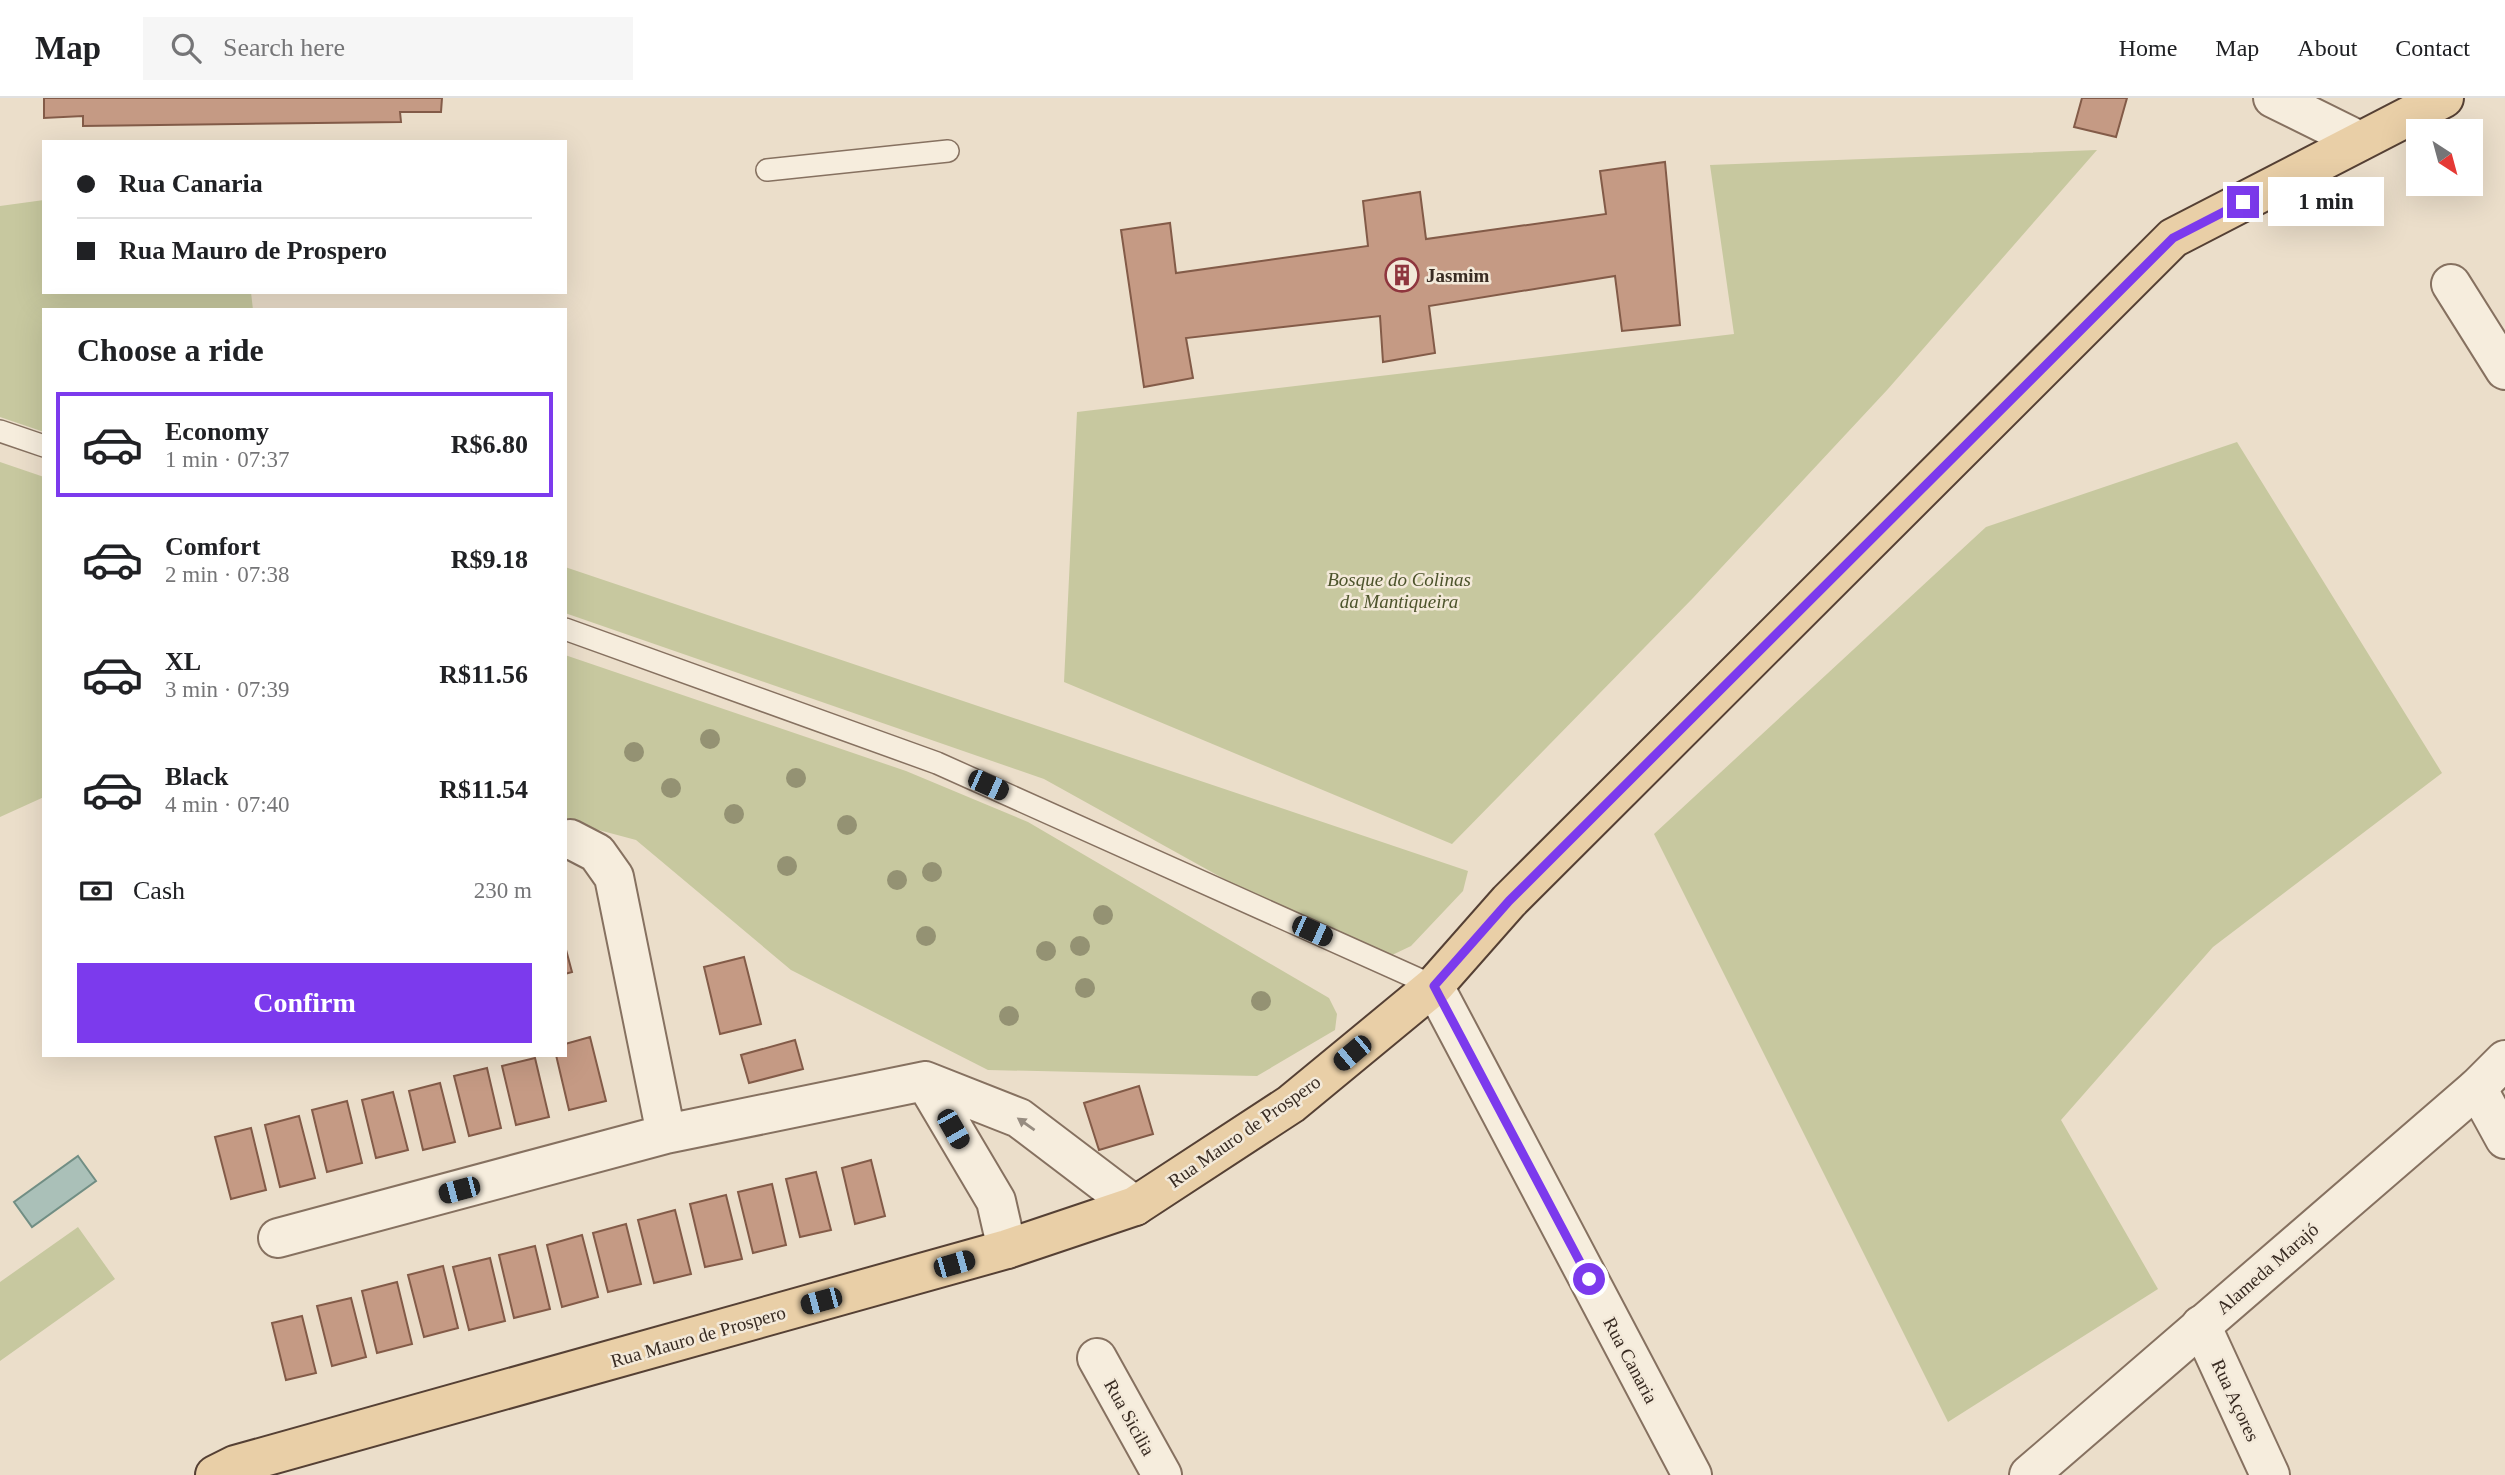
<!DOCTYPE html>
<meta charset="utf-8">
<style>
body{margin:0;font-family:"Times New Roman",serif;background:#f6f6f6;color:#202124;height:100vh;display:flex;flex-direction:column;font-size:26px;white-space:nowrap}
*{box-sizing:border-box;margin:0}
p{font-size:23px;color:#757577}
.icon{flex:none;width:38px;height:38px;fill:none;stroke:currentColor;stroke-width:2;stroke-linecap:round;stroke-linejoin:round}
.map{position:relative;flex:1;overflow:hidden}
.panel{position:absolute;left:42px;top:210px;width:525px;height:749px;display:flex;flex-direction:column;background:#fff;border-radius:0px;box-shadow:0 7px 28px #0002}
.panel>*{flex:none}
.hud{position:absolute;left:42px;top:42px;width:525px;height:154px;border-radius:0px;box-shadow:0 7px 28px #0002;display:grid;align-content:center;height:154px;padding:0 35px;background:#fff}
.needle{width:46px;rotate:144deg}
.fabs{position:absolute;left:2406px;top:21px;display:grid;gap:14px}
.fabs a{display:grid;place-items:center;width:77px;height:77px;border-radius:0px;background:#fff;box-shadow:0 7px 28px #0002;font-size:35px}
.end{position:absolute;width:32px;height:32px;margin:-16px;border:9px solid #7c3aed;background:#fff;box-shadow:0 0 0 4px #fff}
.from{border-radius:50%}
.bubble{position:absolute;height:49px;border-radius:0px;background:#fff;box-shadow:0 7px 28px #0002;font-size:23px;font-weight:700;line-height:49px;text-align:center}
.car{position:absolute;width:21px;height:42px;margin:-21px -10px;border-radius:9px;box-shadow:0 0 5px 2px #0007;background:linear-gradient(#222 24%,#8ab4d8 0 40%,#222 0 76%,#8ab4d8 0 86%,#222 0)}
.hud b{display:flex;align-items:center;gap:24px;height:66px;font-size:26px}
.hud b+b{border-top:2px solid #e0e0e0}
.hud i{width:18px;height:18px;background:#202124}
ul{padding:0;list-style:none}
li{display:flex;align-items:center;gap:21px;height:105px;margin:0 14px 10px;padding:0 21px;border:4px solid transparent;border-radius:0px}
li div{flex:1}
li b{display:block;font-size:26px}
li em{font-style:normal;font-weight:700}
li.current{border-color:#7c3aed}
li>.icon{width:63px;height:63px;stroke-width:1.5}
h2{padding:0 35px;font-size:32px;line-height:84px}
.pay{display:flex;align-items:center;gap:18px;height:77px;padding:0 35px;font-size:26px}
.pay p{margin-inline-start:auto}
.action{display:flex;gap:14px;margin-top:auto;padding:14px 35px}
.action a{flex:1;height:80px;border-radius:0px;background:#7c3aed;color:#fff;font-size:28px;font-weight:700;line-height:80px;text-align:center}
header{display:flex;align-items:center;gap:42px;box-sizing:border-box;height:98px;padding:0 35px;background:#fff;border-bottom:2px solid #e0e0e0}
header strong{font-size:33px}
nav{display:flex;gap:38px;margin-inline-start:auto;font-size:24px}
.search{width:490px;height:63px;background:#f6f6f6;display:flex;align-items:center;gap:18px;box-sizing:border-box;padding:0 24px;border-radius:0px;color:#757577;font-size:26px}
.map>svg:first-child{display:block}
.green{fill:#c7c89f}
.water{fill:#aac0b8;stroke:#718e84;stroke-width:2}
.building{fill:#c59a84;stroke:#835b48;stroke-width:2}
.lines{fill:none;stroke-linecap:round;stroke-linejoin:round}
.service-casing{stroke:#867160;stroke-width:24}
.minor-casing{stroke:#867160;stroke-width:42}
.tertiary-casing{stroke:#867160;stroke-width:42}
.primary-casing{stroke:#554034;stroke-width:42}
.service{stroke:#f6eddd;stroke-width:21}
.minor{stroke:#f6eddd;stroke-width:38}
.tertiary{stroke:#f6eddd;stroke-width:38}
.primary{stroke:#e9cfa7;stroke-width:38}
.tree{fill:#949273}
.oneway{fill:#978c80}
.route{stroke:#7c3aed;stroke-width:9}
.labels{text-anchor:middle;stroke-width:5;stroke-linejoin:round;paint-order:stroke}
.poi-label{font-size:19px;font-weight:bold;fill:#382b22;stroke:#f3e9d9;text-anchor:start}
.park-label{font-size:19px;font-style:italic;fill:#4c532b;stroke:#f3e9d9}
.street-label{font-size:19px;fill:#382b22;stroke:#f3e9d9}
</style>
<header>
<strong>Map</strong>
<div class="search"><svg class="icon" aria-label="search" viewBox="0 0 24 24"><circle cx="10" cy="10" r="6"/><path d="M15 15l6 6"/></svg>Search here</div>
<nav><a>Home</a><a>Map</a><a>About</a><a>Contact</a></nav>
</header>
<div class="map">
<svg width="2505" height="1377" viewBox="0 0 2505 1377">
<rect width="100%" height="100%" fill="#ebdeca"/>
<path class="green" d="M2097 52 1888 291 1693 500 1452 746 1064 584 1077 314 1734 236 1710 67Z
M44 102V194H251L253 212H44V334L0 319V108Z
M2237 344 2442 675 2213 849 2061 1022 2158 1191 1948 1324 1654 736 1986 429Z
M0 364 44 379V699L0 719Z
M565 469 1468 773 1463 793 1411 848 1388 859 1363 858 1044 681 565 515Z
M565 557 906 673 1028 724 1329 900 1337 916 1335 932 1257 978 988 972 791 872 636 742 565 723Z
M78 1129 115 1181 0 1263V1184Z"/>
<path class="water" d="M78 1058 96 1083 32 1129 14 1104Z"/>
<path class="building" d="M44 0H442L441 14H400L401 24 83 28V18L44 20Z
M2082 0H2127L2116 39 2074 29Z
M1665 64 1680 227 1622 233 1615 178 1429 208 1435 255 1383 264 1380 218 1186 240 1193 280 1144 289 1121 132 1170 125 1176 175 1368 148 1363 103 1420 94 1426 141 1606 116 1600 73Z
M565 848 572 874 565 876Z
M744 859 761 926 720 936 704 869Z
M590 939 606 1003 569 1012 556 957H565V946Z
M795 942 803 971 749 985 741 957Z
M535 960 549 1019 516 1027 502 968Z
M487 970 501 1030 469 1038 454 978Z
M440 985 455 1044 423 1052 409 993Z
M1139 988 1153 1036 1099 1052 1084 1005Z
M393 994 408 1052 376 1060 362 1002Z
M347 1003 362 1065 327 1074 312 1012Z
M299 1018 315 1080 280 1089 265 1027Z
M251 1030 266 1092 231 1101 215 1039Z
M871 1062 885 1118 855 1126 842 1070Z
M816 1074 831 1132 800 1139 786 1081Z
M772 1086 786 1147 753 1155 738 1094Z
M726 1097 742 1161 705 1169 690 1106Z
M675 1112 691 1176 654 1185 638 1122Z
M626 1126 641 1186 608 1194 593 1135Z
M582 1137 598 1199 562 1209 547 1147Z
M535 1148 550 1211 514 1220 499 1157Z
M490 1160 505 1223 469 1232 453 1169Z
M443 1168 458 1230 424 1239 408 1177Z
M397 1184 412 1246 377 1255 362 1193Z
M351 1200 366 1259 332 1268 317 1208Z
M302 1218 316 1275 286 1282 272 1225Z"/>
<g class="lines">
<defs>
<path id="service" d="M767 72 948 53
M0 333 44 348
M565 531 937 665 1434 888"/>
<path id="minor" d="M2273 0 2360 43
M2451 186 2505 272
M565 742 570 741 597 755 614 779 666 1036
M1434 888 1692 1377
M925 983 996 1103 1007 1151
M2477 990 2505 1041
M278 1140 666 1036 925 983 1019 1020 1135 1108
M2201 1227 2270 1377
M1097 1260 1162 1377"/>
<path id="tertiary" d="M2029 1377 2477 990 2505 962"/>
<path id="primary" d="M215 1377 235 1367 1007 1151 1135 1108 1291 1006 1434 888 1509 803 2173 140 2444 0"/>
</defs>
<use href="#service" class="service-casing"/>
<use href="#minor" class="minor-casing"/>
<use href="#tertiary" class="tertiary-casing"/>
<use href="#primary" class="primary-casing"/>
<use href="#service" class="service"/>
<use href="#minor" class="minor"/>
<use href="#tertiary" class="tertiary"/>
<use href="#primary" class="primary"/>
</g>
<g class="tree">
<circle cx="710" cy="641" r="10"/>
<circle cx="634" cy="654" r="10"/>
<circle cx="796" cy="680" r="10"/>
<circle cx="671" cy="690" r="10"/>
<circle cx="734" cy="716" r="10"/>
<circle cx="847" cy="727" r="10"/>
<circle cx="787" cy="768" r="10"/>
<circle cx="932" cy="774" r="10"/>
<circle cx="897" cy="782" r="10"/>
<circle cx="1103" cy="817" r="10"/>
<circle cx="926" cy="838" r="10"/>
<circle cx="1080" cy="848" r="10"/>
<circle cx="1046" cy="853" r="10"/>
<circle cx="1085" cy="890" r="10"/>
<circle cx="1261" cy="903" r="10"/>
<circle cx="1009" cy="918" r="10"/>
</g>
<defs><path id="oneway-solid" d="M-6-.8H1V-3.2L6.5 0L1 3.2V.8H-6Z" transform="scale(1.75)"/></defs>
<use class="oneway" href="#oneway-solid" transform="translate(1026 1026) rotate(-145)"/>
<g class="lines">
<path class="route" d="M1589 1181 1434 888 1509 803 2173 140 2243 104"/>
</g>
<defs>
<symbol id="building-ring" viewBox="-11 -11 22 22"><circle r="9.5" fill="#f3e9d9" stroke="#8f363e" stroke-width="1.5"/><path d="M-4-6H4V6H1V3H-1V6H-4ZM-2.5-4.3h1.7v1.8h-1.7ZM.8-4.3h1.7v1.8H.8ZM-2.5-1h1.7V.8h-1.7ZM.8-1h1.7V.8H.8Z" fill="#8f363e"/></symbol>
</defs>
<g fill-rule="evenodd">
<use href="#building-ring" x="1383" y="158" width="38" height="38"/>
</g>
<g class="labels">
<g class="poi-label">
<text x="1426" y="184">Jasmim</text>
</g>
<g class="park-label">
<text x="1399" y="488">Bosque do Colinas<tspan x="1399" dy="22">da Mantiqueira</tspan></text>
</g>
<g class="street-label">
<text transform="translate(1244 1033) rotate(-35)" y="7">Rua Mauro de Prospero</text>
<text transform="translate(2267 1170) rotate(-41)" y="7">Alameda Marajó</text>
<text transform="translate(698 1238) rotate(-16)" y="7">Rua Mauro de Prospero</text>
<text transform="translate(1631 1262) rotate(62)" y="7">Rua Canaria</text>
<text transform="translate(2236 1302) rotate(65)" y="7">Rua Açores</text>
<text transform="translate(1130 1319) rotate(61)" y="7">Rua Sicilia</text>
</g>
</g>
</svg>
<div class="fabs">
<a><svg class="needle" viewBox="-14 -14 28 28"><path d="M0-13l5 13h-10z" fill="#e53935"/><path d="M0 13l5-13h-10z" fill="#757577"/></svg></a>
</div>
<i class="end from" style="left:1589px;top:1181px"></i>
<i class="end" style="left:2243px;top:104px"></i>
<div class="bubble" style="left:2268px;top:79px;width:116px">1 min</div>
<i class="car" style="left:988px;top:687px;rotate:114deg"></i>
<i class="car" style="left:1312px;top:833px;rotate:114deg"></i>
<i class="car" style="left:1352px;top:955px;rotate:230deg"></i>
<i class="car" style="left:953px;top:1031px;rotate:150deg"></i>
<i class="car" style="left:459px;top:1092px;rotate:255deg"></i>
<i class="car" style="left:954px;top:1166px;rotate:74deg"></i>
<i class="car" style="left:821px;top:1203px;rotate:255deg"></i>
<div class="hud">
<b><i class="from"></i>Rua Canaria</b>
<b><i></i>Rua Mauro de Prospero</b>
</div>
<section class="panel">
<h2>Choose a ride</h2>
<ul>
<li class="current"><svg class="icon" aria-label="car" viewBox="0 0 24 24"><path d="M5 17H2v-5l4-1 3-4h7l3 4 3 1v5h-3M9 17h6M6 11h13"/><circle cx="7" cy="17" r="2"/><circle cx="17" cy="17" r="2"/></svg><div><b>Economy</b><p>1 min · 07:37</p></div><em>R$6.80</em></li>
<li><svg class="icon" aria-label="car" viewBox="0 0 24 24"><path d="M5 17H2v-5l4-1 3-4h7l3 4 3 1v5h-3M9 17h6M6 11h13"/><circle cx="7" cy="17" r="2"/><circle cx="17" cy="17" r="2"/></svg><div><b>Comfort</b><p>2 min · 07:38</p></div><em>R$9.18</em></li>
<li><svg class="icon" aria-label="car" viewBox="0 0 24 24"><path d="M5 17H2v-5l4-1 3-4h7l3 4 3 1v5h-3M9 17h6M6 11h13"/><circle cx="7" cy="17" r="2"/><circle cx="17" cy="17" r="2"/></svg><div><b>XL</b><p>3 min · 07:39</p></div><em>R$11.56</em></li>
<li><svg class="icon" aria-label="car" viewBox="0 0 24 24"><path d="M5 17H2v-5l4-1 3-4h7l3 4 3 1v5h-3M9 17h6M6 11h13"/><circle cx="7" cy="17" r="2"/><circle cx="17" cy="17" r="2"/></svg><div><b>Black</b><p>4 min · 07:40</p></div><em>R$11.54</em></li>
</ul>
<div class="pay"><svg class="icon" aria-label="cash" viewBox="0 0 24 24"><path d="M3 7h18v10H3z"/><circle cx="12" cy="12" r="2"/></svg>Cash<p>230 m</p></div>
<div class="action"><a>Confirm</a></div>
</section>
</div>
